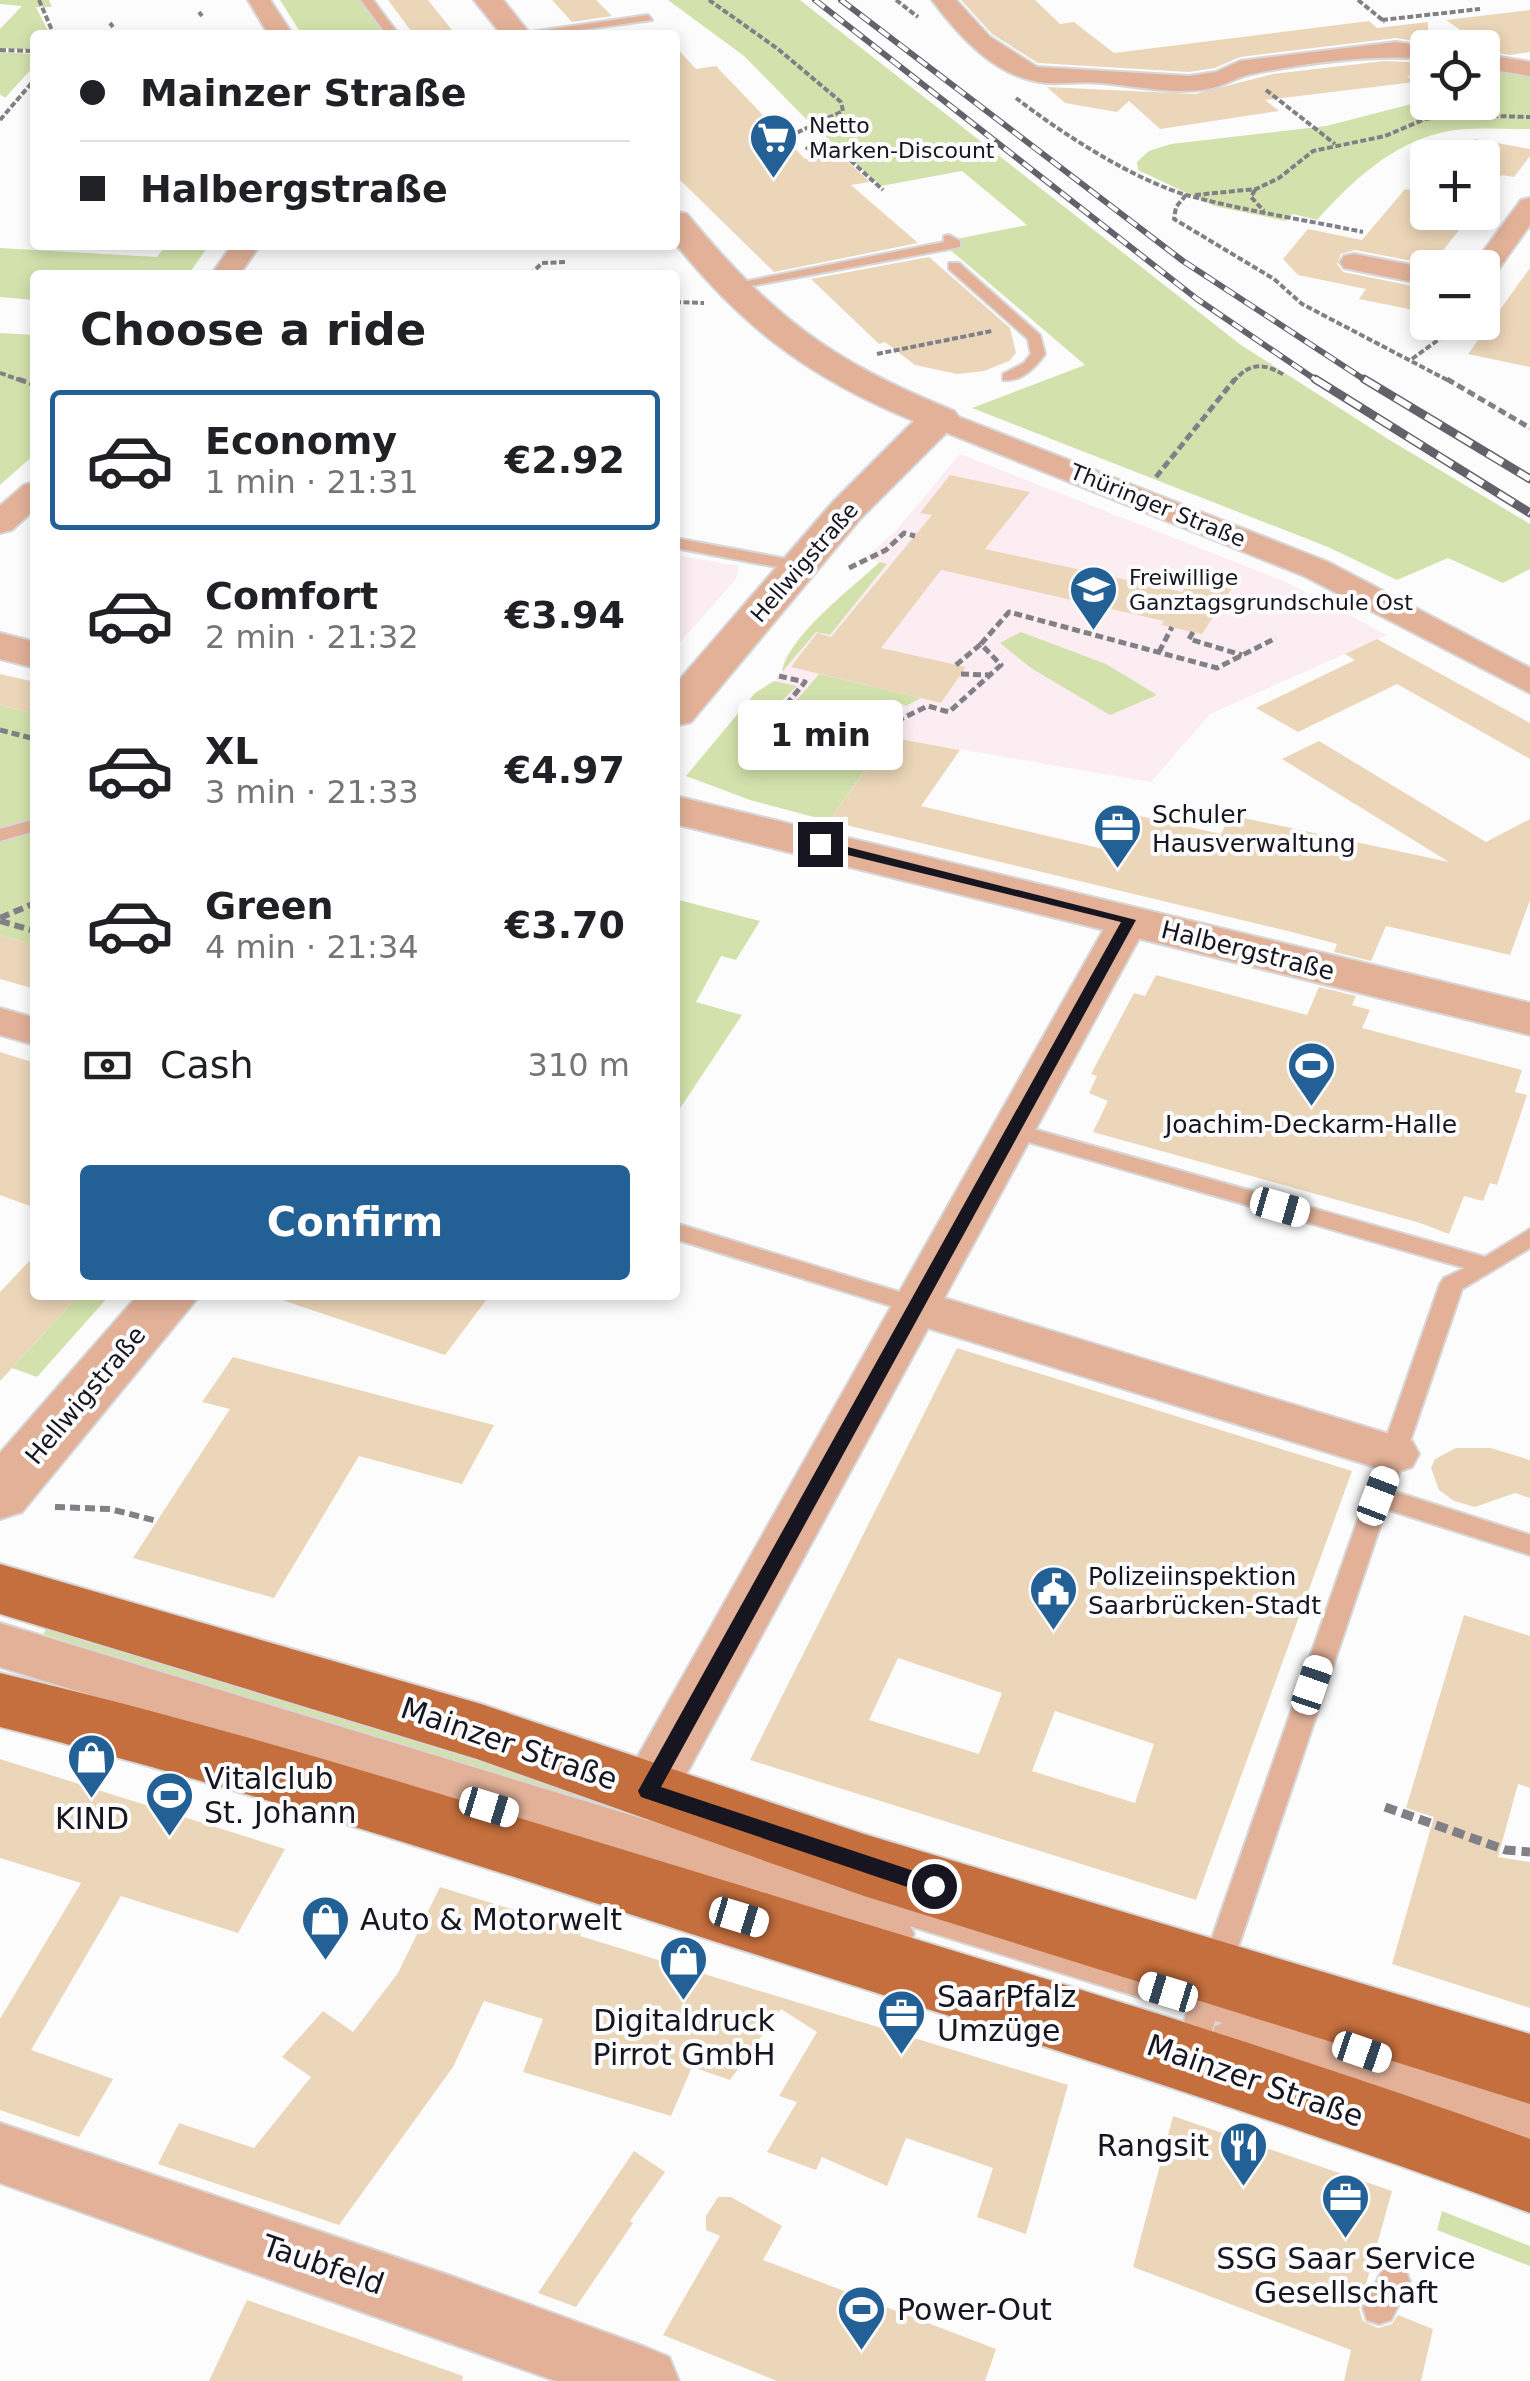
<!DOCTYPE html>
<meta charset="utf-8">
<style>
body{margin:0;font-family:"DejaVu Sans",sans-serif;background:#f2f2f2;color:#202124;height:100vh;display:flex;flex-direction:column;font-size:38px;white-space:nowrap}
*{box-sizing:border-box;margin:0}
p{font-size:32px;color:#757577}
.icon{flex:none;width:55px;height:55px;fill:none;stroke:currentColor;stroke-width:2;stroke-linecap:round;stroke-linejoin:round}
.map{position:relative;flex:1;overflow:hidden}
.side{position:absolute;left:30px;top:270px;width:650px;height:1030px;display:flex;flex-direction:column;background:#fff;border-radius:10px;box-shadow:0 5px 15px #0003}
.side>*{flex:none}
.hud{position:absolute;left:30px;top:30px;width:650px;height:220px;border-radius:10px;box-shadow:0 5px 15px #0003;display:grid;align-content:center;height:220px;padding:0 50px;background:#fff}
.buttons{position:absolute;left:1410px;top:30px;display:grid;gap:20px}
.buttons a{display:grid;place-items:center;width:90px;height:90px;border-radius:10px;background:#fff;box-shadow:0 5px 15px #0003;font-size:50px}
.end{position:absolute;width:45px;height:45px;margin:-22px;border:12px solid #171520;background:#fff;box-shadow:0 0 0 5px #fff}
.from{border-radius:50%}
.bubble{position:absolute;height:70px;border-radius:10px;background:#fff;box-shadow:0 5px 15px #0003;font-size:32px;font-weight:700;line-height:70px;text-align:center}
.car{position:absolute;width:30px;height:60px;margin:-30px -15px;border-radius:12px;box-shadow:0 0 8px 2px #0007;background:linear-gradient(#fff 24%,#345 0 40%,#fff 0 76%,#345 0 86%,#fff 0)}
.hud b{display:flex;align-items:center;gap:35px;height:95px;font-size:38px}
.hud b+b{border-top:2px solid #e0e0e0}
.hud i{width:25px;height:25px;background:#202124}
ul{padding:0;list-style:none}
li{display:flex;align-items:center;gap:30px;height:140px;margin:0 20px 15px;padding:0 30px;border:5px solid transparent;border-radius:10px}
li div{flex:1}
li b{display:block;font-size:38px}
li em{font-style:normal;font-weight:700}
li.current{border-color:#226096}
li>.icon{width:90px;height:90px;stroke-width:1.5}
h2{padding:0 50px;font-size:45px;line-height:120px}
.pay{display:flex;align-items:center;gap:25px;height:110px;padding:0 50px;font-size:38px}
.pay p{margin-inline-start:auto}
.action{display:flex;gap:20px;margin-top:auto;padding:20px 50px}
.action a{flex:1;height:115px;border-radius:10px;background:#226096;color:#fff;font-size:40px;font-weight:700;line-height:115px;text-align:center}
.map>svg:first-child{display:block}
.education{fill:#fcedf3}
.green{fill:#d3e2ac}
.building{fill:#ecd6b9;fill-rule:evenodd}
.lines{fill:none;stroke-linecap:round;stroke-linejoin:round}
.service-casing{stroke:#d7d7d9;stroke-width:4}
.minor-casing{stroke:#d7d7d9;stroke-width:4}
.tertiary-casing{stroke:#d7d7d9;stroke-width:4}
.primary-casing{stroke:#d7d7d9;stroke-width:4}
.path-far3{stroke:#818086;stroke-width:4;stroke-dasharray:6 2.5;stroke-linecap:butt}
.path-far2{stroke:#818086;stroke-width:5;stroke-dasharray:8 4;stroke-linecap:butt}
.path-far1{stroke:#818086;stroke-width:6;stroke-dasharray:10 5;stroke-linecap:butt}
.path{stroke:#818086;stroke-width:9;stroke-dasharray:12 6;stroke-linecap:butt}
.service{fill:#e2b198;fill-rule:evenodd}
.minor{fill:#e2b198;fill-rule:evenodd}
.tertiary{fill:#e2b198;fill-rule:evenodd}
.primary{fill:#c56f3e;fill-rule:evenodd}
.rail-far1-casing{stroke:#636169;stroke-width:6}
.rail-casing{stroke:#636169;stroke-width:9}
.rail-far1{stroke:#fcfcfc;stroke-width:4;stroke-dasharray:12;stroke-linecap:butt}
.rail{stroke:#fcfcfc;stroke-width:6;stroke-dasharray:18;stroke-linecap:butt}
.route{fill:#171520}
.labels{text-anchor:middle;stroke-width:8;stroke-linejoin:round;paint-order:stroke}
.far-poi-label{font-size:22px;fill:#171520;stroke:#fcfcfc;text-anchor:start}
.far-street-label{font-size:22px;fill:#171520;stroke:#fcfcfc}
.poi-label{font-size:25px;fill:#171520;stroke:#fcfcfc;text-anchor:start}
.street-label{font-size:25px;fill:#171520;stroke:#fcfcfc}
.near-street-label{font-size:30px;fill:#171520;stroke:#fcfcfc}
.near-poi-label{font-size:30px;fill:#171520;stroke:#fcfcfc;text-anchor:start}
</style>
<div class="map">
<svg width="1530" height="2381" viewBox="0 0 1530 2381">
<rect width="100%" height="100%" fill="#fcfcfc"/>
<path class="education" d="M960 454 1286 582 1387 635 1210 714 1151 782 889 737 835 812 724 775 792 685 774 681 782 672 785 657 879 562 865 558 895 532Z
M675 555 739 566 736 579 675 648Z"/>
<path class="green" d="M0 0H49L52 7H36L50 35H35V50L0 48V29L22 6 0 4Z
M280 0H360L386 35H302Z
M668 0H800L1241 345 1388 439 1530 524V569L1503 583 1448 558 1397 580 1328 547 972 408 1085 365 941 242 1027 225 962 171 881 186 807 120 744 56Z
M0 52 35 54V65L5 98 0 94Z
M1491 66 1530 73V129C1503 130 1471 126 1444 132 1392 143 1351 182 1317 220L1293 214 1286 221 1214 206 1138 170 1137 162 1149 151 1171 144 1326 126 1427 100 1482 102 1483 73Z
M166 245H209L188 275H35V300L0 297V248L157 257Z
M0 333 35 335V454L0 485Z
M880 562 887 564 830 635 816 632 782 672C789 635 852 588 880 562Z
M1021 632 1106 664 1157 695 1110 715 1031 668 1000 643Z
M819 674 921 698 906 706 898 702 873 716 879 721 849 734 833 754 847 759 857 749 877 753 829 821 750 800 686 776 755 693 774 681 797 686 777 705 789 709Z
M0 705 35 714V945L0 935Z
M675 899 760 921 736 960 721 956 696 1002 742 1015 675 1116Z
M79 1295H110L37 1377 12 1368Z
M50 1623 311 1700 661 1819 660 1825 43 1634Z
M1442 2211 1530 2246V2266L1437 2230Z"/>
<path class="building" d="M388 0H428L456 35H414Z
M552 0H596L612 16 572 22Z
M961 0H1035L1060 24 1074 22 1114 53 1369 21 1377 28 1428 22V43L1396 38 1240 57 1215 68 1189 72 1038 63 992 34Z
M1530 10V52L1510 55 1492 52 1446 20Z
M675 46 696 69 716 66 805 159 839 154 870 182 851 185 918 243 774 272 675 175Z
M1384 61 1428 63V74L1407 76 1415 82 1265 100 1279 111 1160 129 1129 101 1117 112 1065 103 1047 87 1195 94 1273 74Z
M1475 139 1530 149V156L1514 177 1502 175 1482 200V158H1460Z
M1405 189 1428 193V212H1473L1438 257 1428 255V264L1355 250 1341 254 1337 264 1343 272 1428 289V313L1359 299 1366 289 1298 275 1283 259 1308 229 1362 240Z
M929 257 1010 328 1016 353 1009 361 984 371 957 374 915 365 885 342 879 344 811 279Z
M1530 268V367L1468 354Z
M950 475 1030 492 985 549 1182 592 1194 572 1236 582 1202 634 1161 625 1164 621 941 570 881 648 966 667 941 703 791 667 817 633 831 637 932 515 920 513Z
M1377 639 1530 723V759L1397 684 1298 732 1256 708 1355 660 1345 654Z
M0 674 35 682V714L0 705Z
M889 737 960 750 921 806 1116 852 1135 815 1221 834 1230 815 1449 862 1282 759 1319 741 1486 842 1530 819V900L1510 955 1386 926 1371 961 1334 952 1337 944 1288 931 829 821Z
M0 935 35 945V989L0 979Z
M1156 975 1307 1015 1319 987 1356 996 1352 1005 1370 1010 1362 1028 1522 1070 1515 1092 1527 1095 1497 1185 1490 1183 1483 1201 1464 1196 1449 1234 1420 1223 1093 1132 1108 1101 1089 1093 1097 1076 1091 1074 1134 993 1145 996Z
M0 1052 35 1063V1208L0 1195Z
M35 1255V1295H79L0 1381V1292Z
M286 1295H490L445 1355 285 1301Z
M957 1348 1352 1471 1196 1900 750 1760ZM898 1658 1002 1693 979 1754 869 1720ZM1055 1711 1154 1744 1135 1803 1032 1771Z
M233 1357 420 1406 494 1425 462 1484 359 1456 274 1598 133 1558 230 1409 202 1402Z
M1456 1448H1491L1530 1460V1498L1515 1493 1475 1507 1454 1501 1439 1490 1431 1468 1435 1459Z
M1464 1615 1530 1636V1788L1518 1784 1498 1857 1530 1862V2008L1392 1964 1434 1817 1406 1808Z
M0 1759 285 1849 238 1933 121 1896 31 2050 113 2079 79 2137 0 2110V2019L81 1883 0 1858Z
M440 1887 582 1931 580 1936 1068 2085 1026 2234 977 2217 993 2168 906 2138 887 2186 822 2157 816 2170 767 2152 797 2102 779 2096 817 2032 781 2009 730 2080 692 2067 671 2116 523 2072 543 2019 484 2001 453 2067 339 2225 158 2164 179 2123 254 2148 311 2077 282 2057 323 2011 353 2032 398 1973Z
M1173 2116 1392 2191 1359 2309 1363 2321 1378 2328 1392 2324 1398 2315 1433 2329 1421 2381H1344L1351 2350 1133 2267Z
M634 2151 665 2172 630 2221 633 2223 576 2307 538 2293Z
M718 2197H731L782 2226 763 2260 996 2349 985 2381H777L663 2335 720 2236 706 2230V2216Z
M247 2300 463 2376 462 2381H209Z"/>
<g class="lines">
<defs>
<path id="service" d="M361 0H373L399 35H387Z
M648 15 652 20 543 35H510Z
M949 235 960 241V247L729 290 722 286 944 242V236Z
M949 263H959L1040 335 1045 354C1035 368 1021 382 1003 380V374L1024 363 1031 354 1028 339 949 269Z
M675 538 798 561 806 566 798 571 675 548Z
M35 819V831L0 841V829Z
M1012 1123 1485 1257 1530 1229V1248L1462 1289 1393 1491 1530 1535V1555L1386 1509 1222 1995 1362 2038 1530 2096V2154L1215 2046 1211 2036 1215 2026 1223 2023 1215 2021 1201 2065 1190 2069 1179 2065 1175 2055 1187 2012 910 1926 914 1934 909 1943 899 1947 0 1667V1645L143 1689 0 1645V1623L1195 1987 1440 1284 1444 1278 1465 1268 1004 1135 1001 1130 1004 1125Z
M675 1223 922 1299 926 1305 922 1311 914 1313 675 1239Z
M1394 2266 1406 2271 1410 2282 1391 2320 1379 2324 1367 2320 1363 2308 1382 2271Z"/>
<path id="minor" d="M248 0H270L293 35H269Z
M932 0H956L990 37 1037 67 1189 76 1216 72 1240 61 1396 42 1437 48H1428V59C1371 54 1307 63 1251 74 1237 77 1224 86 1208 89 1172 95 1136 86 1101 83 1083 81 1065 84 1047 83 997 79 960 37 932 0Z
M1482 54 1530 62V76L1482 68Z
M1530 198V225L1492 278 1482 280V268H1471L1521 200Z
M232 245H260L239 275H211Z
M1354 254 1428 268V285L1344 268 1340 262 1344 256Z
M941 410 1328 562 1530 668V693L1304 576 930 426 926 419 930 412Z
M35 482V509L12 530 0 533V506L24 485Z
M1129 908 1143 911 1149 920 944 1298 1412 1441 1419 1454 1412 1467 1394 1473 928 1328 668 1808 648 1815 628 1808 620 1791 628 1774 1109 920 1115 911Z
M0 1008 35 1018V1045L0 1035Z
M0 2123 451 2276 645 2347 669 2357 679 2381H556L0 2183Z"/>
<path id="tertiary" d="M474 0H503L531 35H502Z
M675 211 687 214C772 317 830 361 954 411L960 419 860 519 691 722 675 726V685L832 503 914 421C812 379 744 329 675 243Z
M0 633 35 642V668L0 659Z
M675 796 1530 1003V1035L675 824Z
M138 1295H200L22 1512 0 1519V1453Z"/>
<path id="primary" d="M0 1564 481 1704 864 1834 1530 2034V2104L864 1896 477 1759 0 1614Z
M0 1673C246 1731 485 1808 726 1881 995 1964 1265 2043 1530 2139V2213C1265 2114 996 2031 726 1945 485 1868 246 1788 0 1727Z"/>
</defs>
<use href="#service" class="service-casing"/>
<use href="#minor" class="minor-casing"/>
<use href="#tertiary" class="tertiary-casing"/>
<use href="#primary" class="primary-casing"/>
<path class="path-far3" d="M39 0 54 35
M709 0 778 49 841 102 843 111 794 134
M896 0 918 17
M1358 0 1385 22
M199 12 202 16
M1382 20 1480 9
M110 23 113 27
M0 50 35 51
M1266 90 1335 144
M1016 98C1061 133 1135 181 1190 196 1246 211 1306 220 1363 232
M0 120 35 79
M806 147 815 155 841 152 883 190
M1255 190 1251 197 1264 211
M1186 195 1176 207 1174 219 1274 279 1302 304 1451 382
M1195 195 1256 189 1279 178 1313 151 1385 136 1425 119 1459 115 1530 117
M562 245 572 247
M530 275 542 263 566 262
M675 302 704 303
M877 354 992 331
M1412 359 1445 335 1449 322
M0 373 26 382
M1233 382C1249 363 1263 362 1284 375"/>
<path class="path-far2" d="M18 379 35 385
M1447 379 1530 428
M1156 477 1235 379
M849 568 886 550 904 533 915 536
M1193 632 1189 639 1242 655
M1159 652 1172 627
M956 665 981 644
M961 674 990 675
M779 676 805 682 785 706 837 750 928 706 949 712 1001 665 981 644 1009 612 1217 668 1276 638
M0 730 35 739"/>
<path class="path-far1" d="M0 918 35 903
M0 921 35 931
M55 1507 110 1509 157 1521"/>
<path class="path" d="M1385 1807 1506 1850 1530 1852"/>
<use href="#service" class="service"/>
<use href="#minor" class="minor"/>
<use href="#tertiary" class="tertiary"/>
<use href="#primary" class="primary"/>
<defs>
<path id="rail-far1" d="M815 0 1197 299 1319 382
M841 0 1183 261 1368 382"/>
<path id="rail" d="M1315 379 1530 513
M1364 379 1530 479"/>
</defs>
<use href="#rail-far1" class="rail-far1-casing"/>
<use href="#rail" class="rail-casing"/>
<use href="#rail-far1" class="rail-far1"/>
<use href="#rail" class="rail"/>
</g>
<path class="route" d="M820 840 1136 920 661 1787 941 1880 944 1886 941 1893 934 1896 641 1797 638 1791 1121 922 815 847 813 844Z"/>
<defs>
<symbol id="supermarket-pin" viewBox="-11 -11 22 30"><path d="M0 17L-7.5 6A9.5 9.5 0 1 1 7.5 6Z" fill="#226096" stroke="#fcfcfc"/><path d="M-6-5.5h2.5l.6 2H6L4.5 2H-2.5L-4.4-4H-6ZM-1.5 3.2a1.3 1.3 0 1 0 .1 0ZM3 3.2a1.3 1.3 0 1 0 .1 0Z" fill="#fff"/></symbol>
<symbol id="school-pin" viewBox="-11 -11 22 30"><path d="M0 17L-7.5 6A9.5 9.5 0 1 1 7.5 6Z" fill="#226096" stroke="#fcfcfc"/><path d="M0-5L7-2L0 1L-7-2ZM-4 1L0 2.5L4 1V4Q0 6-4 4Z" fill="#fff"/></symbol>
<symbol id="office-pin" viewBox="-11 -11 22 30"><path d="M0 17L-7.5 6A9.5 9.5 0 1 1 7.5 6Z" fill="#226096" stroke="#fcfcfc"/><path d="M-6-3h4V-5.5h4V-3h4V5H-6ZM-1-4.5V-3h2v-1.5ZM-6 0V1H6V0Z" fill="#fff"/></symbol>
<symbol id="stadium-pin" viewBox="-11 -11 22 30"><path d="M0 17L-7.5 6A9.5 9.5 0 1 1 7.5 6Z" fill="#226096" stroke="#fcfcfc"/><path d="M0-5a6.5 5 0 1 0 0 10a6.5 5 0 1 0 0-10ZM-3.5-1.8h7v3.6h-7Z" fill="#fff"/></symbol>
<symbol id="civic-pin" viewBox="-11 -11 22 30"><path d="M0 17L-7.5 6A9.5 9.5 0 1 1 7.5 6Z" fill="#226096" stroke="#fcfcfc"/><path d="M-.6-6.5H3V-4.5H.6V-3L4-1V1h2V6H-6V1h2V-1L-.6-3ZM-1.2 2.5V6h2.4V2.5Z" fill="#fff"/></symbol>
<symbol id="shop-pin" viewBox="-11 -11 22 30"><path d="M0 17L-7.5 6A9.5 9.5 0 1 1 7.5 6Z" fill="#226096" stroke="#fcfcfc"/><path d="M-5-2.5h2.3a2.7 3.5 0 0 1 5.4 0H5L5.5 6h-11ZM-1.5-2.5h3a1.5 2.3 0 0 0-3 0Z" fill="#fff"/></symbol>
<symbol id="restaurant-pin" viewBox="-11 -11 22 30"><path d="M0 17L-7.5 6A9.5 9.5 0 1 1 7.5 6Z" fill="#226096" stroke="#fcfcfc"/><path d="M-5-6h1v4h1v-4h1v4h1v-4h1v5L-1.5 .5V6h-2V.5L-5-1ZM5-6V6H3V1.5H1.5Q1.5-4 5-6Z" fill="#fff"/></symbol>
</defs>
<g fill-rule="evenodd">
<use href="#supermarket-pin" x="746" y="110" width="55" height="75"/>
<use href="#school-pin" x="1066" y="562" width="55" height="75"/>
<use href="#office-pin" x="1090" y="800" width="55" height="75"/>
<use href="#stadium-pin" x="1284" y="1038" width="55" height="75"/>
<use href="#civic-pin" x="1026" y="1562" width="55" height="75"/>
<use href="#shop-pin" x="64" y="1730" width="55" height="75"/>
<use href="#stadium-pin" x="142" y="1768" width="55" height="75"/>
<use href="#shop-pin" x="298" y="1892" width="55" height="75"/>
<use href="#shop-pin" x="656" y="1932" width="55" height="75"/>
<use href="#office-pin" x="874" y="1986" width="55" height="75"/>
<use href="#restaurant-pin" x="1216" y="2118" width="55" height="75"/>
<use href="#office-pin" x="1318" y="2170" width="55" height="75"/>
<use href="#stadium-pin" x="834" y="2282" width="55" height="75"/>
</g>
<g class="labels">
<g class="far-poi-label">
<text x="809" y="133">Netto<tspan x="809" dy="25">Marken-Discount</tspan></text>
<text x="1129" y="585">Freiwillige<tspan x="1129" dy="25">Ganztagsgrundschule Ost</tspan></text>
</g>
<g class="far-street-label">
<text transform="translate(1158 505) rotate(22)" y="8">Thüringer Straße</text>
<text transform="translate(804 562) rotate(-49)" y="8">Hellwigstraße</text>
</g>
<g class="poi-label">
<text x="1152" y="823">Schuler<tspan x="1152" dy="29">Hausverwaltung</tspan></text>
<text x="1311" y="1133" text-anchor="middle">Joachim-Deckarm-Halle</text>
<text x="1088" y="1585">Polizeiinspektion<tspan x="1088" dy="29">Saarbrücken-Stadt</tspan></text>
</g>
<g class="street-label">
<text transform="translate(1248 950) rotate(14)" y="9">Halbergstraße</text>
<text transform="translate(85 1395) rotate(-50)" y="9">Hellwigstraße</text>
</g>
<g class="near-street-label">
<text transform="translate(509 1744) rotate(19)" y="10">Mainzer Straße</text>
<text transform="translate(1255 2081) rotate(19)" y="10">Mainzer Straße</text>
<text transform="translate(323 2265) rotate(19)" y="10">Taubfeld</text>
</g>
<g class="near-poi-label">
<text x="204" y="1789">Vitalclub<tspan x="204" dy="34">St. Johann</tspan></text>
<text x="92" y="1829" text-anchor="middle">KIND</text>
<text x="360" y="1930">Auto &amp; Motorwelt</text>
<text x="937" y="2007">SaarPfalz<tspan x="937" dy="34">Umzüge</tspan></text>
<text x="684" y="2031" text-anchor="middle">Digitaldruck<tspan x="684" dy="34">Pirrot GmbH</tspan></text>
<text x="1209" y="2156" text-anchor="end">Rangsit</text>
<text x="1346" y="2269" text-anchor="middle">SSG Saar Service<tspan x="1346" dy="34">Gesellschaft</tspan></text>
<text x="897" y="2320">Power-Out</text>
</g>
</g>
</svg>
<div class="buttons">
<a><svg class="icon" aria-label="locate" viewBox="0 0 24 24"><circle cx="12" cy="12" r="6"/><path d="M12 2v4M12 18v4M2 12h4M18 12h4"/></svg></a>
<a>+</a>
<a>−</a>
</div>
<i class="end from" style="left:934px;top:1886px"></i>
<i class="end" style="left:820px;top:844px"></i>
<div class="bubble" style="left:738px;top:700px;width:165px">1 min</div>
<i class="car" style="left:1280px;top:1207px;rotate:106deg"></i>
<i class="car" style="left:1378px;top:1496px;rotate:21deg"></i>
<i class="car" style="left:1312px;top:1685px;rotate:19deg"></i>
<i class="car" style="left:489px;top:1807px;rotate:107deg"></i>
<i class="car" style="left:739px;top:1917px;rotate:107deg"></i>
<i class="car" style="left:1168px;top:1992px;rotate:287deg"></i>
<i class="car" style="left:1362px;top:2052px;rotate:109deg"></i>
<div class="hud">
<b><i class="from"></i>Mainzer Straße</b>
<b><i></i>Halbergstraße</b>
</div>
<section class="side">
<h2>Choose a ride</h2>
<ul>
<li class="current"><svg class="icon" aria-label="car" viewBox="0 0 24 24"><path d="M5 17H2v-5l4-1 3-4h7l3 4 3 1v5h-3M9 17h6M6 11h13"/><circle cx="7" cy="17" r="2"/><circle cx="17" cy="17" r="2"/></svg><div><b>Economy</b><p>1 min · 21:31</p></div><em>€2.92</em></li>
<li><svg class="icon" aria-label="car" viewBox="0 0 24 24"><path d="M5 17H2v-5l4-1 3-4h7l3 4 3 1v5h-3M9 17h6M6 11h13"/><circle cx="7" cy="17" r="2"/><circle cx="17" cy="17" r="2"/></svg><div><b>Comfort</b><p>2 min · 21:32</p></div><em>€3.94</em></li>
<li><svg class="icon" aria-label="car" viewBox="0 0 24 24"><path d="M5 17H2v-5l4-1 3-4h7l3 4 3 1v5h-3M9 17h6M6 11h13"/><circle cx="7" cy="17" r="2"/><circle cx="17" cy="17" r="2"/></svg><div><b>XL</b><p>3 min · 21:33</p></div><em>€4.97</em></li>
<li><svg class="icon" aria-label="car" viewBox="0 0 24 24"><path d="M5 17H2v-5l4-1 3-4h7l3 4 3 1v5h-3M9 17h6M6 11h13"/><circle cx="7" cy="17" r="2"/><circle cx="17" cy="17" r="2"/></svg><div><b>Green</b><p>4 min · 21:34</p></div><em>€3.70</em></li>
</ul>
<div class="pay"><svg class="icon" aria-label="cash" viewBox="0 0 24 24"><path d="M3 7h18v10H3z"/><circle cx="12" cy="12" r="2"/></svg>Cash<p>310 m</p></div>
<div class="action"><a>Confirm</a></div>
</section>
</div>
